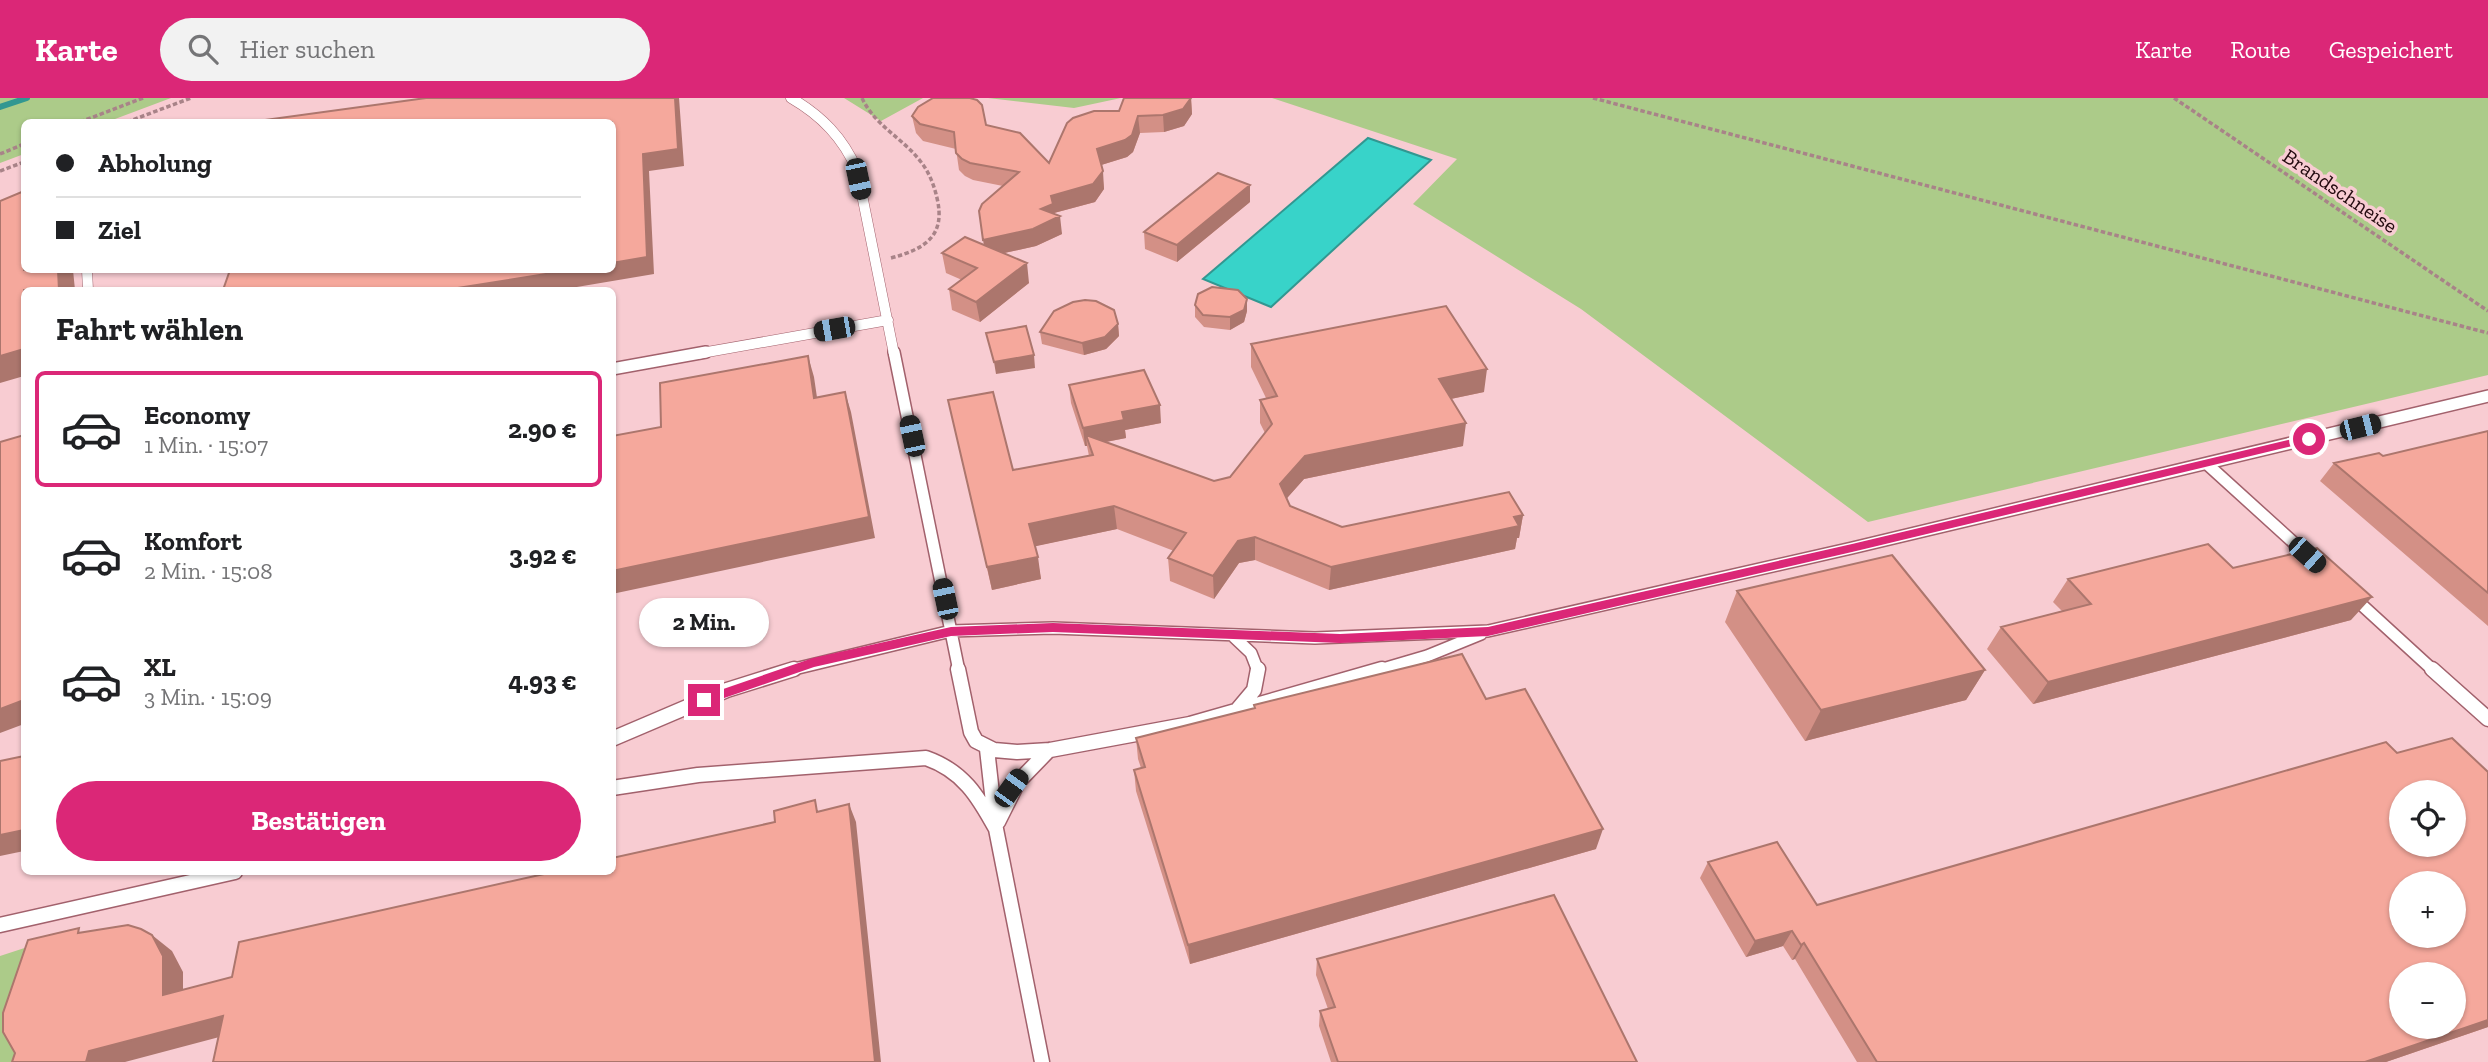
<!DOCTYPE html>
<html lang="de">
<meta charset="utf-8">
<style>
body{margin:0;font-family:"Zilla Slab",serif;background:#f2f2f2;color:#202124;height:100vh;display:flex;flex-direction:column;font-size:26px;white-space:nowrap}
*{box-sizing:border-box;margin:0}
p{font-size:23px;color:#757577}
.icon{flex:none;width:38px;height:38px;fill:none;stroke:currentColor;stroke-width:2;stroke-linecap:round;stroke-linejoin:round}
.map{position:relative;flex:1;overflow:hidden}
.sheet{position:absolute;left:21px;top:189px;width:595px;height:588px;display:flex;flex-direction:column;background:#fff;border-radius:10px;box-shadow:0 2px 5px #0004}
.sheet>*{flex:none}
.top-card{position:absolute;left:21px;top:21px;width:595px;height:154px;border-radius:10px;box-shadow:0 2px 5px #0004;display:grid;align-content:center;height:154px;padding:0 35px;background:#fff}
.controls{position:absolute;left:2389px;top:682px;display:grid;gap:14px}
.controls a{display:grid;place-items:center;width:77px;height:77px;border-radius:50%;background:#fff;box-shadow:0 2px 5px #0004;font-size:35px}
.end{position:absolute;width:32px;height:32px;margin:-16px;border:9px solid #db2777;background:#fff;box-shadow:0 0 0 4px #fff}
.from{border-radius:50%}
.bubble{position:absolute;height:49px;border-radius:24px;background:#fff;box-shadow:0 2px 5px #0004;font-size:23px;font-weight:700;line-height:49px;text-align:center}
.car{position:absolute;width:21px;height:42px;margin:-21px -10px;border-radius:9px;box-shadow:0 0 5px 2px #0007;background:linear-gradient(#222 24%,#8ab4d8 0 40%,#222 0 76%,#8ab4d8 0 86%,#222 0)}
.top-card b{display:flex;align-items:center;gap:24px;height:66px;font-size:26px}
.top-card b+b{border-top:2px solid #e0e0e0}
.top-card i{width:18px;height:18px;background:#202124}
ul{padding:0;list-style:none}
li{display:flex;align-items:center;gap:21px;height:116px;margin:0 14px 10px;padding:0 21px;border:4px solid transparent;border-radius:10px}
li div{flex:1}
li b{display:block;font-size:26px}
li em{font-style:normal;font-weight:700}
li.active{border-color:#db2777}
li>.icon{width:63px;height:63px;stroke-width:1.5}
h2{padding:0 35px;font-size:32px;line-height:84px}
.button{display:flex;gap:14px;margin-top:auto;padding:14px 35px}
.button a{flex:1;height:80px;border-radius:42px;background:#db2777;color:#fff;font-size:28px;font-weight:700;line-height:80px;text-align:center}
header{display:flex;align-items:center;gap:42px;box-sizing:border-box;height:98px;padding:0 35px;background:#db2777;color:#fff}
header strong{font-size:33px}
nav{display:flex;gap:38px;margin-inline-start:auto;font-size:24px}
.search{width:490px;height:63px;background:#f2f2f2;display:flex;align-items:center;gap:18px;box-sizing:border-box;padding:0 24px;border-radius:38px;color:#757577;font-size:26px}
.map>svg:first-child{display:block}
.green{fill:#accb89}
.water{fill:#38d3c9;stroke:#329791;stroke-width:2}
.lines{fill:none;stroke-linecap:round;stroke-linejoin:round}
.stream{stroke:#329791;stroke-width:6}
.service-far2-casing{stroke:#a2616c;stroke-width:11}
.service-far1-casing{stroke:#a2616c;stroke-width:14}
.service-casing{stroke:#a2616c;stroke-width:17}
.path{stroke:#a88388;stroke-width:3.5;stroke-dasharray:4.5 2.5;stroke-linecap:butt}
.service-far2{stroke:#fff;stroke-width:10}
.service-far1{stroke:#fff;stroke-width:11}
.service{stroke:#fff;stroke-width:14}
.wall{fill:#d39086}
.shaded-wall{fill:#ac766d}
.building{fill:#f5a89c;stroke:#ac766d;stroke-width:2;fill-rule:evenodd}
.route{fill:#db2777}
.labels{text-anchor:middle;stroke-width:7;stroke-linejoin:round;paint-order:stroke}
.far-street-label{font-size:21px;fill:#230a0f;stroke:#f8ccd2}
</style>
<header>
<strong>Karte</strong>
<div class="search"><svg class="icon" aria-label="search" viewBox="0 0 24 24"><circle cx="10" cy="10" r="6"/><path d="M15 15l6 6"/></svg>Hier suchen</div>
<nav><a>Karte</a><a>Route</a><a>Gespeichert</a></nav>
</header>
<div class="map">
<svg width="2488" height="964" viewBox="0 0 2488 964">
<rect width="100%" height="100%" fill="#f8ccd2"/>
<path class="green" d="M0 0H171L107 24H24V56L0 65Z
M844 0H923L881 23Z
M988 0H1121L1074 10Z
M1272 0H2488V277L1868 424 1581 211 1413 106 1457 61Z
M49 842 12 964H0V858Z"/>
<path class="water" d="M1368 40 1431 62 1271 209 1203 181Z"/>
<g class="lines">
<path class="stream" d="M0 9 27 0"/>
<defs>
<path id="service-far2" d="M791 0C822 18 843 40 857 72L894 256
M87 172 88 192
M696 256 888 222"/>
<path id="service-far1" d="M894 254 959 573
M612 271 706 254
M2207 366 2315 464
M2352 498 2434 573
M1233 538 1251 555 1258 573
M786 573 951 533 1053 530 1315 540 1488 533 1852 450 2488 298
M1376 573 1427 558 1481 536"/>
<path id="service" d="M958 571 971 634 976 643 994 652 1017 654 1050 652 1190 626 1382 571
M2432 571 2488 621
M1238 611 1254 592 1258 571
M612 641 727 592 794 571
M987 651 996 731 1042 964
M612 690 698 677 926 660C963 673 978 698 996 731
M998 724 1018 684 1049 652
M0 827 235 774"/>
</defs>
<use href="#service-far2" class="service-far2-casing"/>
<use href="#service-far1" class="service-far1-casing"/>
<use href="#service" class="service-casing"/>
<path class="path" d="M862 0C875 28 903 40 921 64 929 74 934 87 937 100 946 138 925 151 891 160
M1593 0 2488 235
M2174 0 2488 213
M80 24 143 0
M127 24 191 0
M0 56 24 46
M0 73 24 64"/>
<use href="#service-far2" class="service-far2"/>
<use href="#service-far1" class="service-far1"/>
<use href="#service" class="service"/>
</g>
<path class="wall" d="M1191 0 1192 16 1184 28 1164 34 1140 35 1133 54 1127 59 1101 67 1104 91 1095 104 1054 115 1062 136 1036 148 1004 155 1029 185 980 224 952 212 949 191 962 182 946 175 942 155 984 147 1003 88 973 82 965 78 959 72 956 51 923 43 916 35 912 18 986 27 1049 65 1119 13Z
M1250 104 1177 164 1145 151 1144 134Z
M1195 207 1247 213 1244 224 1230 232 1204 229 1195 219Z
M1118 226 1119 238 1106 251 1084 257 1042 246 1040 234Z
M1251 246 1484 294 1451 301 1463 348 1304 381 1287 400 1290 408 1342 429 1523 417 1519 440H1517L1515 451 1329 492 1255 462 1239 465 1214 501 1170 483 1168 460 1174 453 1117 431 1035 448 1041 481 992 492 948 302 1013 372 1089 358 1087 348H1085L1071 305 1069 287 1161 325 1125 332 1126 340 1106 344 1214 383 1230 379 1265 335 1260 325V302L1266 300 1251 269Z
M2488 333V528L2320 383 2334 365 2383 358Z
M2233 470 2351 522 2033 606 1987 551 2001 529 2062 513 2053 504 2068 481Z
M1737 493 1985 572 1966 602 1805 643 1725 524Z
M1486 601 1596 751 1190 866 1136 693 1134 672 1141 670 1138 661 1136 640 1254 610V607Z
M1708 764 1817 807 2488 929 2386 964H1857L1795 861 1792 862 1783 848 1746 859 1700 780Z
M1317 861 1637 964H1331L1319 928 1320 913 1328 911 1316 877Z"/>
<path class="shaded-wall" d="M675 0H679L684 68 649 73 654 176 559 192H445L571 172H612V165L643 56Z
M1191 0 1192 16 1184 28 1164 34 1163 17Z
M1138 18 1140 35 1133 54 1127 59 1098 68 1097 51Z
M1103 73 1104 91 1095 104 1054 115 1055 121 1060 118 1062 136 1036 148 986 159 983 142 1041 111 1051 98Z
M1250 87V104L1177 164V147Z
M1027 165 1029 185 980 224 976 204Z
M58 172H73L75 192H59Z
M1247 201V213L1244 224 1230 232V219Z
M1118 226 1119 238 1106 251 1084 257 1082 245Z
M24 251V278L0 285V258Z
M1034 257 1035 270 996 276 994 264Z
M808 258 814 279 820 320 814 300Z
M1487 271 1484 294 1436 304 1439 281Z
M845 294 851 314 875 440 612 496V473Z
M1160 307 1161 325 1125 332 1126 340 1090 347 1086 337 1087 348H1085L1083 330 1122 314Z
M1466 325 1463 348 1304 381 1280 408V386L1305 358Z
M1114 408 1117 431 1032 449 1029 426Z
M1523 417 1519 440H1517L1515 451 1329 492 1331 469Z
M1255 439V462L1239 465 1214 501 1213 478 1238 443Z
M1038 459 1041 481 992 492 987 469Z
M2372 499 2351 522 2033 606 2048 584Z
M1985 572 1966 602 1805 643 1821 612Z
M24 602V626L0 635V611Z
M849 706 856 724 881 964H875Z
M1603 731 1596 751 1190 866 1188 847Z
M24 732V753L0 758V737Z
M1792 833 1783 848 1746 859 1755 843Z
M152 837 172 853 183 874V912L163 897Z
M1804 845 1795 861 1792 862 1801 847Z
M223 918 242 933 125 964H86L89 953Z
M2488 922V929L2386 964H2365Z"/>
<path class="building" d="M426 0H675L678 51 643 56 647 159 612 165V24H251Z
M933 0H970L977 2 982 7 986 27 1020 35 1049 65 1067 25 1073 20 1094 13H1119L1124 0H1191L1183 11 1163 17 1138 18 1132 37 1125 42 1097 51 1103 73 1093 86 1051 98 1053 106 1041 111 1060 118 1033 131 983 142 979 113 982 106 1019 74 970 65 962 61 956 55 954 34 920 26 912 18 918 9Z
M1218 75 1250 87 1177 147 1144 134Z
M24 93V172H58L59 192H24V251L0 258V103Z
M965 139 1027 165 976 204 949 191 977 170 942 155Z
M230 172H571L445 192H223Z
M1212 189 1238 192 1247 201 1244 212 1230 219 1203 217 1195 207 1198 196Z
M1085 202 1096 203 1114 212 1118 226 1105 239 1082 245 1040 234 1054 213 1073 204Z
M1446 208 1487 271 1439 281 1466 325 1305 358 1280 386 1290 408 1342 429 1509 394 1523 417 1514 419 1519 428 1331 469 1255 439 1238 443 1213 478 1168 460 1186 435 1114 408 1029 426 1038 459 987 469 948 302 993 294 1013 372 1093 357 1086 337 1214 383 1230 379 1272 326 1260 302 1277 298 1251 246Z
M1026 228 1034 257 994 264 986 235Z
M808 258 814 300 845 294 869 419 612 473V338L661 329 660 285Z
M1144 272 1160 307 1122 314 1124 322 1083 330 1069 287Z
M2488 333V495L2334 365 2379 355 2383 358Z
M24 337V602L0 611V344Z
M2208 446 2233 470 2317 450 2372 499 2048 584 2001 529 2091 506 2068 481Z
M1892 457 1985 572 1821 612 1737 493Z
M1462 556 1486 601 1525 591 1603 731 1188 847 1134 672 1145 669 1136 640 1255 610 1254 607Z
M2452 640 2488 674V922L2365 964H1877L1804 845 1801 847 1792 833 1755 843 1708 764 1777 744 1817 807 2386 644 2397 655ZM2401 695H2454V747H2401ZM2401 786H2454V838H2401ZM2401 877H2454V929H2401Z
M24 658V732L0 737V663Z
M815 702 817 714 849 706 875 964H213L223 918 89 953 86 964H12L15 955 3 934V915L28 842 79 830 78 835 128 827 141 831 152 837 163 858V897L232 879 239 844 553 774H612V760L775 724 774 713Z
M1554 797 1637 964H1338L1320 913 1335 909 1317 861Z"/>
<path class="route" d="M2309 337 2313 338V343L1852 454 1488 538 1340 545 1053 534 951 538 814 569 704 607 698 602 700 599 813 560 951 529 1053 525 1340 536 1488 529 1852 446Z"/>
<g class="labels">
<g class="far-street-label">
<text transform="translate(2340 93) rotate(34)" y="7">Brandschneise</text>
</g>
</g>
</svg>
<div class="controls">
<a><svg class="icon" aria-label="locate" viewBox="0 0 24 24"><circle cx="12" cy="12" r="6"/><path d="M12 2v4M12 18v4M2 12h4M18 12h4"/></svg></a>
<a>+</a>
<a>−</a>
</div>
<i class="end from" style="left:2309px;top:341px"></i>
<i class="end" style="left:704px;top:602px"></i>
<div class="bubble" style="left:639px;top:500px;width:130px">2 Min.</div>
<i class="car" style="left:858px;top:81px;rotate:168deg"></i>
<i class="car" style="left:834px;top:231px;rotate:260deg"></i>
<i class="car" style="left:2360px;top:329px;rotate:76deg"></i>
<i class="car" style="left:912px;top:338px;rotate:348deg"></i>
<i class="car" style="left:2307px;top:457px;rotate:132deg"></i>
<i class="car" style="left:945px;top:501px;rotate:348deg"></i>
<i class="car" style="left:1011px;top:690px;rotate:36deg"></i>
<div class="top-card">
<b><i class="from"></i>Abholung</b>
<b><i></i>Ziel</b>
</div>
<section class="sheet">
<h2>Fahrt wählen</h2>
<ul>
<li class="active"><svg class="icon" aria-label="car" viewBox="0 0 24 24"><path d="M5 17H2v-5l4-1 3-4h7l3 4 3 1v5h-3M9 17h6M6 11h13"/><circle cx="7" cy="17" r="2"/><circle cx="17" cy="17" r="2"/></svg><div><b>Economy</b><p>1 Min. · 15:07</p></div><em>2.90 €</em></li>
<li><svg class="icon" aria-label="car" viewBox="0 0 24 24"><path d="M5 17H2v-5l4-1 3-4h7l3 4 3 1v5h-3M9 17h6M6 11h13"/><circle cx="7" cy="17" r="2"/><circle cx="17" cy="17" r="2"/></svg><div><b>Komfort</b><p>2 Min. · 15:08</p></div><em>3.92 €</em></li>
<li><svg class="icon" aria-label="car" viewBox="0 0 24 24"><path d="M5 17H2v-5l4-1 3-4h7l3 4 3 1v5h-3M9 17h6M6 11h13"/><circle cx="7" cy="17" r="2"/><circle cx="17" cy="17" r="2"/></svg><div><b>XL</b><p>3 Min. · 15:09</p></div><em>4.93 €</em></li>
</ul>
<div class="button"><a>Bestätigen</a></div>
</section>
</div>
